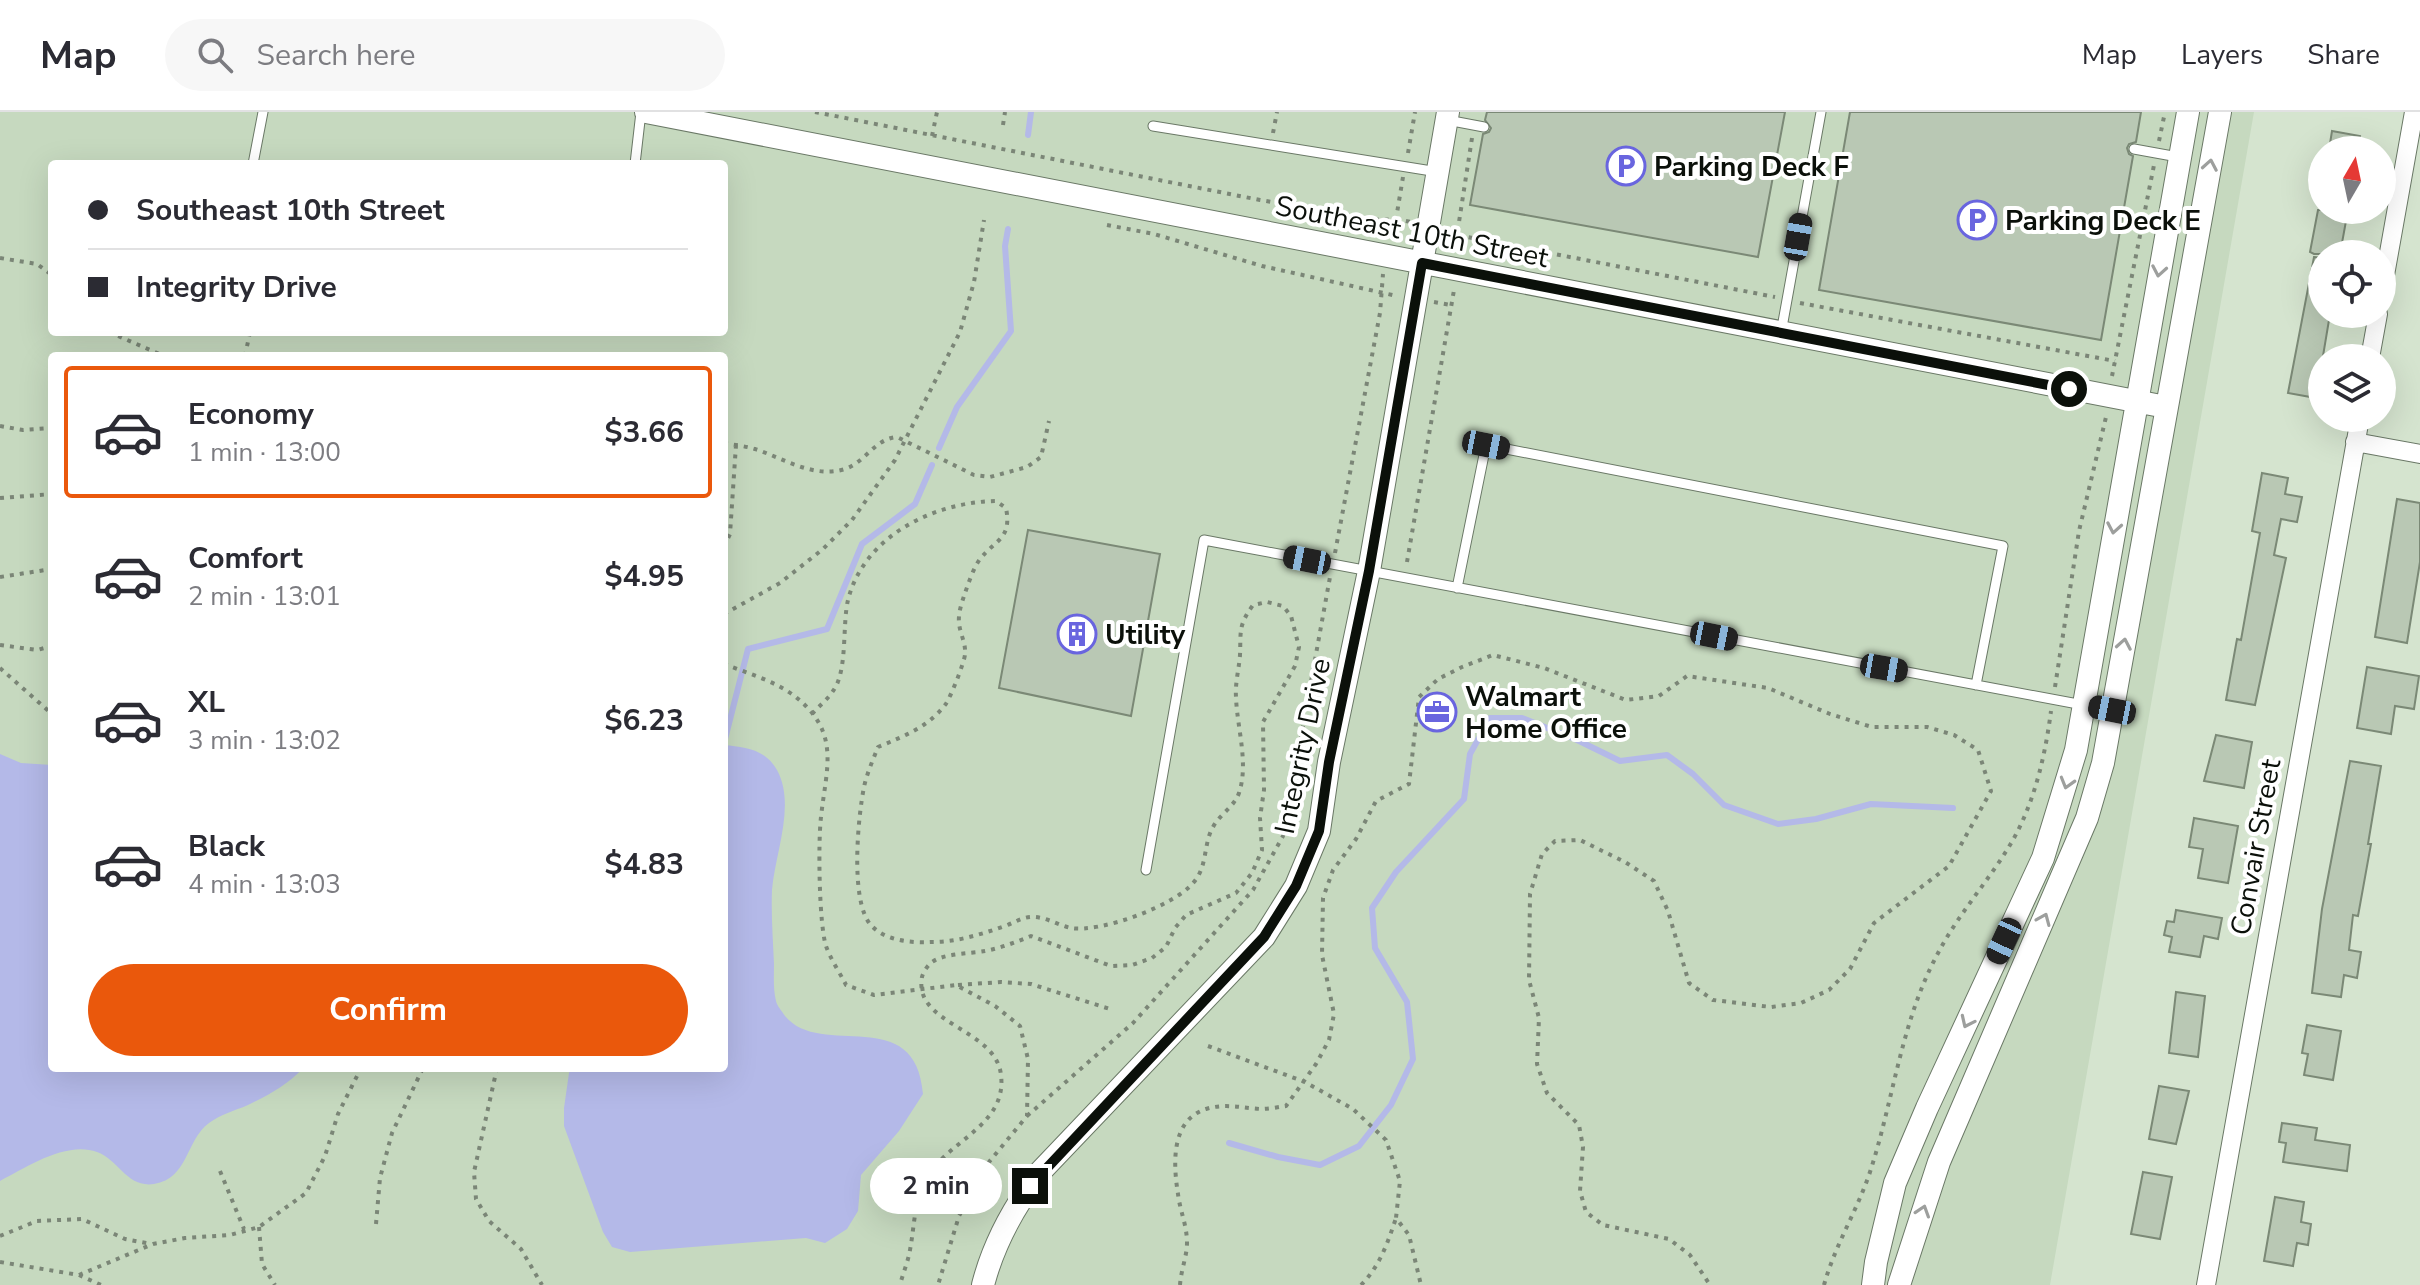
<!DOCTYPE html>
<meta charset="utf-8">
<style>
body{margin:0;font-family:"Nunito Sans",sans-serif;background:#f7f7f7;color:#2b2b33;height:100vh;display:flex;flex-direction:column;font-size:30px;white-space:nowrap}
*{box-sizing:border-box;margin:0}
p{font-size:26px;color:#7c7c81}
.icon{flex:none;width:44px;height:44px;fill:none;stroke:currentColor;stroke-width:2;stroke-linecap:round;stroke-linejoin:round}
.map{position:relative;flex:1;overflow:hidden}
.side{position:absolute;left:48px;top:240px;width:680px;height:720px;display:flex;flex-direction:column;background:#fff;border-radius:8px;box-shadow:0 8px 32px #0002}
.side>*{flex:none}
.hud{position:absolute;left:48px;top:48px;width:680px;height:176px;border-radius:8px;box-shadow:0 8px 32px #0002;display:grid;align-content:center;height:176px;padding:0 40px;background:#fff}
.needle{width:52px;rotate:9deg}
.tools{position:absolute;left:2308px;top:24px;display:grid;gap:16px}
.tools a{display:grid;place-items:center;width:88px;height:88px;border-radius:50%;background:#fff;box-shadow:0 8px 32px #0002;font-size:40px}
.end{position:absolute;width:36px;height:36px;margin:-18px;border:10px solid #0b100a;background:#fff;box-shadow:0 0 0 4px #fff}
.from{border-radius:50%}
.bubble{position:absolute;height:56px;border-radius:28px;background:#fff;box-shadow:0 8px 32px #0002;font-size:26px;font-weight:700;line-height:56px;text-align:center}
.car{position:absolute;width:24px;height:48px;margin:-24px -12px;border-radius:10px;box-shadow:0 0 6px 2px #0007;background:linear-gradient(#222 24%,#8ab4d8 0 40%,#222 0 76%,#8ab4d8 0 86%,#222 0)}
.hud b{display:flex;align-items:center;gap:28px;height:76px;font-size:30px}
.hud b+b{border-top:2px solid #e1e1e2}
.hud i{width:20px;height:20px;background:#2b2b33}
ul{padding:14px 0 0;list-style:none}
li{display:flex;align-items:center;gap:24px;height:132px;margin:0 16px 12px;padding:0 24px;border:4px solid transparent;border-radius:8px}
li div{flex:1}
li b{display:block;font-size:30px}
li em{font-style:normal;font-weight:700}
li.active{border-color:#ea580c}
li>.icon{width:72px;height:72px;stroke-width:1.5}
.primary-button{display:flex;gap:16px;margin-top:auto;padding:16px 40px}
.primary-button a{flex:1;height:92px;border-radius:48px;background:#ea580c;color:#fff;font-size:32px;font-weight:700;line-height:92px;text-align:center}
header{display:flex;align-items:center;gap:48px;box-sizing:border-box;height:112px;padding:0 40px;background:#fff;border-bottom:2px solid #e1e1e2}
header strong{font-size:38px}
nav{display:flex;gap:44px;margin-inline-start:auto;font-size:28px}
.search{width:560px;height:72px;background:#f7f7f7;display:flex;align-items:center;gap:20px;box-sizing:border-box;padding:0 28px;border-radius:44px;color:#7c7c81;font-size:30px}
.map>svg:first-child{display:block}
.built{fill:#c6d9bf;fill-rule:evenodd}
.water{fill:#b4b9e8}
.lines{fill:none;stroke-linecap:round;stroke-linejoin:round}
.stream{stroke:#b4b9e8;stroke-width:6}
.building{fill:#b9c8b4;stroke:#7b8976;stroke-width:2}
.service-casing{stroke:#6a7866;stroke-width:11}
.minor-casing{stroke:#6a7866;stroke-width:20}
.tertiary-casing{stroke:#6a7866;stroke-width:24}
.path{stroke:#7b8677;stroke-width:4;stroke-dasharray:4 6;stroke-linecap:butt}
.service{stroke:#fff;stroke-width:9}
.minor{stroke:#fff;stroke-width:18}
.tertiary{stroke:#fff;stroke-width:22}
.oneway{stroke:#9d9f9d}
.route{stroke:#0b100a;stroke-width:10}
.labels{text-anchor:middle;stroke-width:8;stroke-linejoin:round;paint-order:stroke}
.poi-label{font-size:28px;font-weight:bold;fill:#0b100a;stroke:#fff;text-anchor:start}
.street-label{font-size:28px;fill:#0b100a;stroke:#fff}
</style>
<header>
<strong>Map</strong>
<div class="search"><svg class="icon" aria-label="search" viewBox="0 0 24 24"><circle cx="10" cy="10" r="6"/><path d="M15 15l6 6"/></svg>Search here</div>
<nav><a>Map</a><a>Layers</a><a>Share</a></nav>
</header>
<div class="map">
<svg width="2420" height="1173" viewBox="0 0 2420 1173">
<rect width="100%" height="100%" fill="#d5e4cf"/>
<path class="built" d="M0 0H2254L2050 1173H0ZM52 52H724V220H52ZM52 244H724V956H52Z"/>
<path class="water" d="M724 633C745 635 765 637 777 658 796 693 775 741 772 778 771 802 773 828 774 852 774 864 773 877 776 889 777 894 782 899 785 904 821 948 916 890 923 982L899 1019 861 1063 858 1099 847 1117 825 1131 806 1126 630 1140 612 1135 603 1120 564 1014V996L569 961 571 956H724Z
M0 642 21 651 52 653V956H303C289 972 267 984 248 993 234 999 221 1002 209 1011 185 1029 189 1066 154 1072 127 1076 119 1048 97 1040 66 1029 27 1055 0 1069Z"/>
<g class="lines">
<path class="stream" d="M1028 23 1031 0
M939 336 957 295 1011 219 1005 134 1008 117
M724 631 748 537 827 517 862 432 915 392 932 353
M1229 1031 1278 1045 1320 1053 1359 1034 1391 993 1413 947 1407 890 1375 836 1372 796 1396 760 1464 687 1470 642 1490 606H1522L1575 627 1620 649 1667 643 1693 662 1724 693 1778 712 1816 707 1871 692 1953 696"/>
</g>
<path class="building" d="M1487 0H1785L1758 145 1470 93 1483 22 1489 20 1491 16 1485 8Z
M1850 0H2141L2136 30 2129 32 2127 36 2129 42 2133 44 2101 228 1819 178Z
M2332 19 2360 24 2358 38H2329Z
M2318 98H2348L2340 142H2314L2310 140Z
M2314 145 2322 146V202H2330L2316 286 2288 281Z
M2262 361 2288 366 2285 382 2302 385 2297 410 2281 407 2274 443 2286 446 2255 593 2226 588 2237 527 2241 528 2260 421 2252 419Z
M2397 387 2420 391V450L2407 531 2375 525Z
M1028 418 1160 442 1131 604 999 576Z
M2367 555 2419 564 2414 597 2395 594 2391 622 2357 616Z
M2216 623 2252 630 2244 676 2204 669Z
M2350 649 2381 654 2368 732H2371L2358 804 2353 803 2349 838 2361 840 2357 866 2344 863 2341 885 2312 881 2322 797Z
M2194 706 2238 714 2228 771 2198 766 2203 737 2189 735Z
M2176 798 2222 806 2218 827 2204 824 2200 845 2169 840 2172 825 2164 823 2167 809 2174 810Z
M2176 880 2205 884 2198 945 2169 941Z
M2307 913 2341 919 2333 968 2304 963 2308 942 2302 941Z
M2159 974 2189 979 2176 1032 2149 1027Z
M2282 1011 2317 1016 2315 1028 2350 1033 2347 1059 2283 1050 2286 1031 2279 1030Z
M2143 1060 2172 1065 2160 1127 2131 1122Z
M2275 1085 2304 1090 2301 1110 2311 1112 2308 1133 2297 1131 2293 1154 2264 1149Z"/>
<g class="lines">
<defs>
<path id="service" d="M1447 8 1484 15
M1153 14 1438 60
M2134 37 2178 45
M253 52 263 0
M635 52 641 0
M1781 221 1821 0
M1457 476 1486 333 2003 434 1976 573
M1146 758 1204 428 2110 598"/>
<path id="minor" d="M2382 180 2414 0
M2370 246 2378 202
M2355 330 2420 342
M2206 1173 2360 306"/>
<path id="tertiary" d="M646 0 2166 295
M983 1173C994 1130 1015 1093 1041 1059L1264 825 1296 774 1319 719 1329 650 1369 459 1448 0
M1873 1173 1876 1150 1895 1071 1927 996 2043 746 2076 638 2188 0
M1899 1173 1939 1050 2087 706 2103 651 2220 0"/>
</defs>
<use href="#service" class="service-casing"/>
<use href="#minor" class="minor-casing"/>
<use href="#tertiary" class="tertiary-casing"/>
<path class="path" d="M815 0 1260 88 1380 108 1396 107 1403 65
M1003 13 1005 0
M1273 21 1277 0
M932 24 937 0
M1472 26 1457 123 1775 185
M2159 29 2165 0
M1408 41 1415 0
M1107 113 1154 122 1262 154 1397 184
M1447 117 1457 123 1461 138
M1390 126 1396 107 1411 110
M0 146 37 152 52 163
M1434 190 1451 193
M1800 191 2115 249
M109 220 164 244
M245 244 250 220
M2112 264 2154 53
M0 314 23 318 52 316
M724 331C734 333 745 334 755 337 783 346 814 367 845 357 866 350 874 327 897 325L974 363 990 365 1027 355 1041 345 1049 309
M0 386 52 382
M724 435 730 422 736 333
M1335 441 1380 201 1383 162
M1407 450 1454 178
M0 465 52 457
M724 502 780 471 823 437 852 408 895 348 960 220 974 170 984 108
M0 533 37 538 52 534
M724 552C747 561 778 570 797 586 841 622 826 657 821 705 818 730 819 812 826 834 831 848 840 861 846 873L874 883 956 873 995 894 1020 914 1028 947 1027 1004 989 1050 959 1104 938 1173
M0 556 52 602
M2055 575 2079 419 2106 305
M812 602C819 594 828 587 833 579 848 559 842 513 848 488 864 424 934 390 996 389L1006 396C1012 427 996 427 980 447 973 457 969 470 965 481 962 490 958 501 959 511 960 522 966 531 965 542 965 549 950 587 945 593 927 616 904 624 878 635 873 648 867 661 864 675 858 705 850 787 870 812 884 829 911 831 932 830 956 830 979 823 1002 815 1012 812 1020 806 1030 805 1045 804 1057 813 1071 816 1100 821 1174 794 1193 771 1208 755 1203 732 1213 715 1220 702 1234 695 1239 681 1249 651 1237 616 1236 585 1235 571 1239 557 1240 543 1241 519 1238 514 1253 493L1267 490 1283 494 1291 504 1299 535 1295 554 1263 610 1264 678 1260 706 1262 738 1252 761 1236 781 1186 803 1175 816 1166 835 1152 846 1132 853 1111 854 1031 824C1016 830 1001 836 985 839 969 842 945 841 932 850 928 853 923 860 922 865 913 913 996 916 1001 963 1007 1012 951 1028 929 1062 914 1085 915 1111 910 1138 908 1150 903 1161 900 1173
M958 873 1001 870 1031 872 1113 898
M1208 934 1305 970 1353 997 1386 1028 1400 1069 1396 1106 1409 1123 1421 1173
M497 956 474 1060 476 1087 489 1109 521 1137 542 1173
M1027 1004 1133 911 1253 778 1283 724 1330 465
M220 1059 244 1117
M376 1112 380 1066 392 1021 423 956
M259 1115 262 1152 275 1173
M0 1124 37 1109 82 1107 125 1127 151 1132
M0 1150 79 1163 101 1173
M79 1163 153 1132 185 1126 230 1123 259 1115 306 1081 325 1044 338 1002 361 956
M1180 1173C1181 1158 1187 1144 1187 1131 1187 1113 1180 1099 1178 1082 1173 1051 1171 1008 1206 997 1225 991 1242 996 1261 997 1269 997 1278 995 1286 994L1316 952 1329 928 1334 902 1322 843 1323 786 1333 758 1356 727 1376 689 1409 672 1419 585 1438 567 1462 555 1493 543 1544 556 1626 588 1659 584 1687 564 1768 576 1830 602 1872 615H1927L1954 623 1978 638 1991 679 1949 754 1874 811 1850 857 1829 878 1801 891 1771 895 1713 888 1689 871 1668 799 1654 769 1625 750 1580 728 1555 729 1542 742 1530 782 1529 868 1539 906 1537 952 1547 981 1579 1013 1583 1035 1580 1079 1586 1100 1603 1113 1669 1127 1690 1143 1710 1173
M1361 1173C1380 1154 1388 1130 1396 1106
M1824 1173C1835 1133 1857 1099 1870 1060 1893 990 1901 911 1936 845 1956 805 1987 771 2010 733 2034 693 2045 645 2051 599"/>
<use href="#service" class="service"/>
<use href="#minor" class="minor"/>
<use href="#tertiary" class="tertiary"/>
</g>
<defs><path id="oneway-chevron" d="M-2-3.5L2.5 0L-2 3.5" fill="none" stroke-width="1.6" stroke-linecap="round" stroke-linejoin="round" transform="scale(2)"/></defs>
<g class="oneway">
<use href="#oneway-chevron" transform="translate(2210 53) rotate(-80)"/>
<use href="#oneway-chevron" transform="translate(2159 159) rotate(100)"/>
<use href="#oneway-chevron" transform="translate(2114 416) rotate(100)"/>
<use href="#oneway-chevron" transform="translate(2124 532) rotate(-80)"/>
<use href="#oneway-chevron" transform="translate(2067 671) rotate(106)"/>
<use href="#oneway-chevron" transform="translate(2044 807) rotate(-67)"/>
<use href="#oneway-chevron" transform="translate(1967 910) rotate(115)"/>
<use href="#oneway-chevron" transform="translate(1923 1099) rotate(-72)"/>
</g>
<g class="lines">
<path class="route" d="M1030 1074 1264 825 1296 774 1319 719 1329 650 1369 459 1422 151 2069 277"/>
</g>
<defs>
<symbol id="parking-ring" viewBox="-11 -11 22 22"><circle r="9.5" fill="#fff" stroke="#6965df" stroke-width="1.5"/><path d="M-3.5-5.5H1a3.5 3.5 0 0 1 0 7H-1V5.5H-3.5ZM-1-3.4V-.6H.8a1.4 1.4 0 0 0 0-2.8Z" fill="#6965df"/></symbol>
<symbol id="building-ring" viewBox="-11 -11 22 22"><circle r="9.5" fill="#fff" stroke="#6965df" stroke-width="1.5"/><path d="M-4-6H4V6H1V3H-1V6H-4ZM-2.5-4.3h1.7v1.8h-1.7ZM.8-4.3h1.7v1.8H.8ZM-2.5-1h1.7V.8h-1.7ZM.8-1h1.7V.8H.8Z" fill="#6965df"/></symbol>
<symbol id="office-ring" viewBox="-11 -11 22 22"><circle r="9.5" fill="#fff" stroke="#6965df" stroke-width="1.5"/><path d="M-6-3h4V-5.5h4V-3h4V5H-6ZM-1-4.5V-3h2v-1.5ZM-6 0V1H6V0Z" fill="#6965df"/></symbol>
</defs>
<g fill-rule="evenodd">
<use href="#parking-ring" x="1604" y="32" width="44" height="44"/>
<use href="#parking-ring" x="1955" y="86" width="44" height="44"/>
<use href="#building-ring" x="1055" y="500" width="44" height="44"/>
<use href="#office-ring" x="1415" y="578" width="44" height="44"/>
</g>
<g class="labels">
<g class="poi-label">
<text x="1654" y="64">Parking Deck F</text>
<text x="2005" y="118">Parking Deck E</text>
<text x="1105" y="532">Utility</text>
<text x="1465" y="594">Walmart<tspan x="1465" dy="32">Home Office</tspan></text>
</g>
<g class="street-label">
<text transform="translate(1412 119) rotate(11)" y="10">Southeast 10th Street</text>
<text transform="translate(1302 634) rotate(-78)" y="10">Integrity Drive</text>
<text transform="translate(2255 735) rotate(-80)" y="10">Convair Street</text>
</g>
</g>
</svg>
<div class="tools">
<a><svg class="needle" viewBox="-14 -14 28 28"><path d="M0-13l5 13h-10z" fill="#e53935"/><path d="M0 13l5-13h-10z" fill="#7c7c81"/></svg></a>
<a><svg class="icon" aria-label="locate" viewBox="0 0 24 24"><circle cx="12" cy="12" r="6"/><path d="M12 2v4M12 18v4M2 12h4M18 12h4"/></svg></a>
<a><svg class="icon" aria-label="layers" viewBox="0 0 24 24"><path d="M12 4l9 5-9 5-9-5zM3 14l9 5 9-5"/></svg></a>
</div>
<i class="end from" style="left:2069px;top:277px"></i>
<i class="end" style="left:1030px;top:1074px"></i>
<div class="bubble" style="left:870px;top:1046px;width:132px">2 min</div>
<i class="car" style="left:1798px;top:125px;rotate:10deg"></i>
<i class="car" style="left:1486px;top:333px;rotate:101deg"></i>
<i class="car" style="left:1307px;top:448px;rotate:281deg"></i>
<i class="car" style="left:1714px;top:524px;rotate:101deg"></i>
<i class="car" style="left:1884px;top:556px;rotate:100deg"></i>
<i class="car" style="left:2112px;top:598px;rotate:281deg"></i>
<i class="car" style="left:2004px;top:829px;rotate:205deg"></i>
<div class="hud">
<b><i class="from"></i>Southeast 10th Street</b>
<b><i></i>Integrity Drive</b>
</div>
<section class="side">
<ul>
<li class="active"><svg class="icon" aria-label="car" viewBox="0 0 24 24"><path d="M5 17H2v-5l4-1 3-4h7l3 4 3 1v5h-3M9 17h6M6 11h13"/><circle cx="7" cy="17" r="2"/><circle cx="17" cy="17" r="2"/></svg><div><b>Economy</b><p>1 min · 13:00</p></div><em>$3.66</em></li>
<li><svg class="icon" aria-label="car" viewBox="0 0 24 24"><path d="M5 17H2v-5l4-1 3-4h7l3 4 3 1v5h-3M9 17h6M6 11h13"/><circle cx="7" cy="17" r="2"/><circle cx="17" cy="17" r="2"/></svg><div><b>Comfort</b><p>2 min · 13:01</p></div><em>$4.95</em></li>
<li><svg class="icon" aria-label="car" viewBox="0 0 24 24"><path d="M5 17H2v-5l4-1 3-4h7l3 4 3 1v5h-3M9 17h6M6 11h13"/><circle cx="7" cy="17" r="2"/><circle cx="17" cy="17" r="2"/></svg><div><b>XL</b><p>3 min · 13:02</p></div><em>$6.23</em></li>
<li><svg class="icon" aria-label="car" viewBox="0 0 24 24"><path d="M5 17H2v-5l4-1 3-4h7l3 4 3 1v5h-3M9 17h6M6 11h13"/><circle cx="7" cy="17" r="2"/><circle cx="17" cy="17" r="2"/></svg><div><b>Black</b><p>4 min · 13:03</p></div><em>$4.83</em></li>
</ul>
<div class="primary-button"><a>Confirm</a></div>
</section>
</div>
